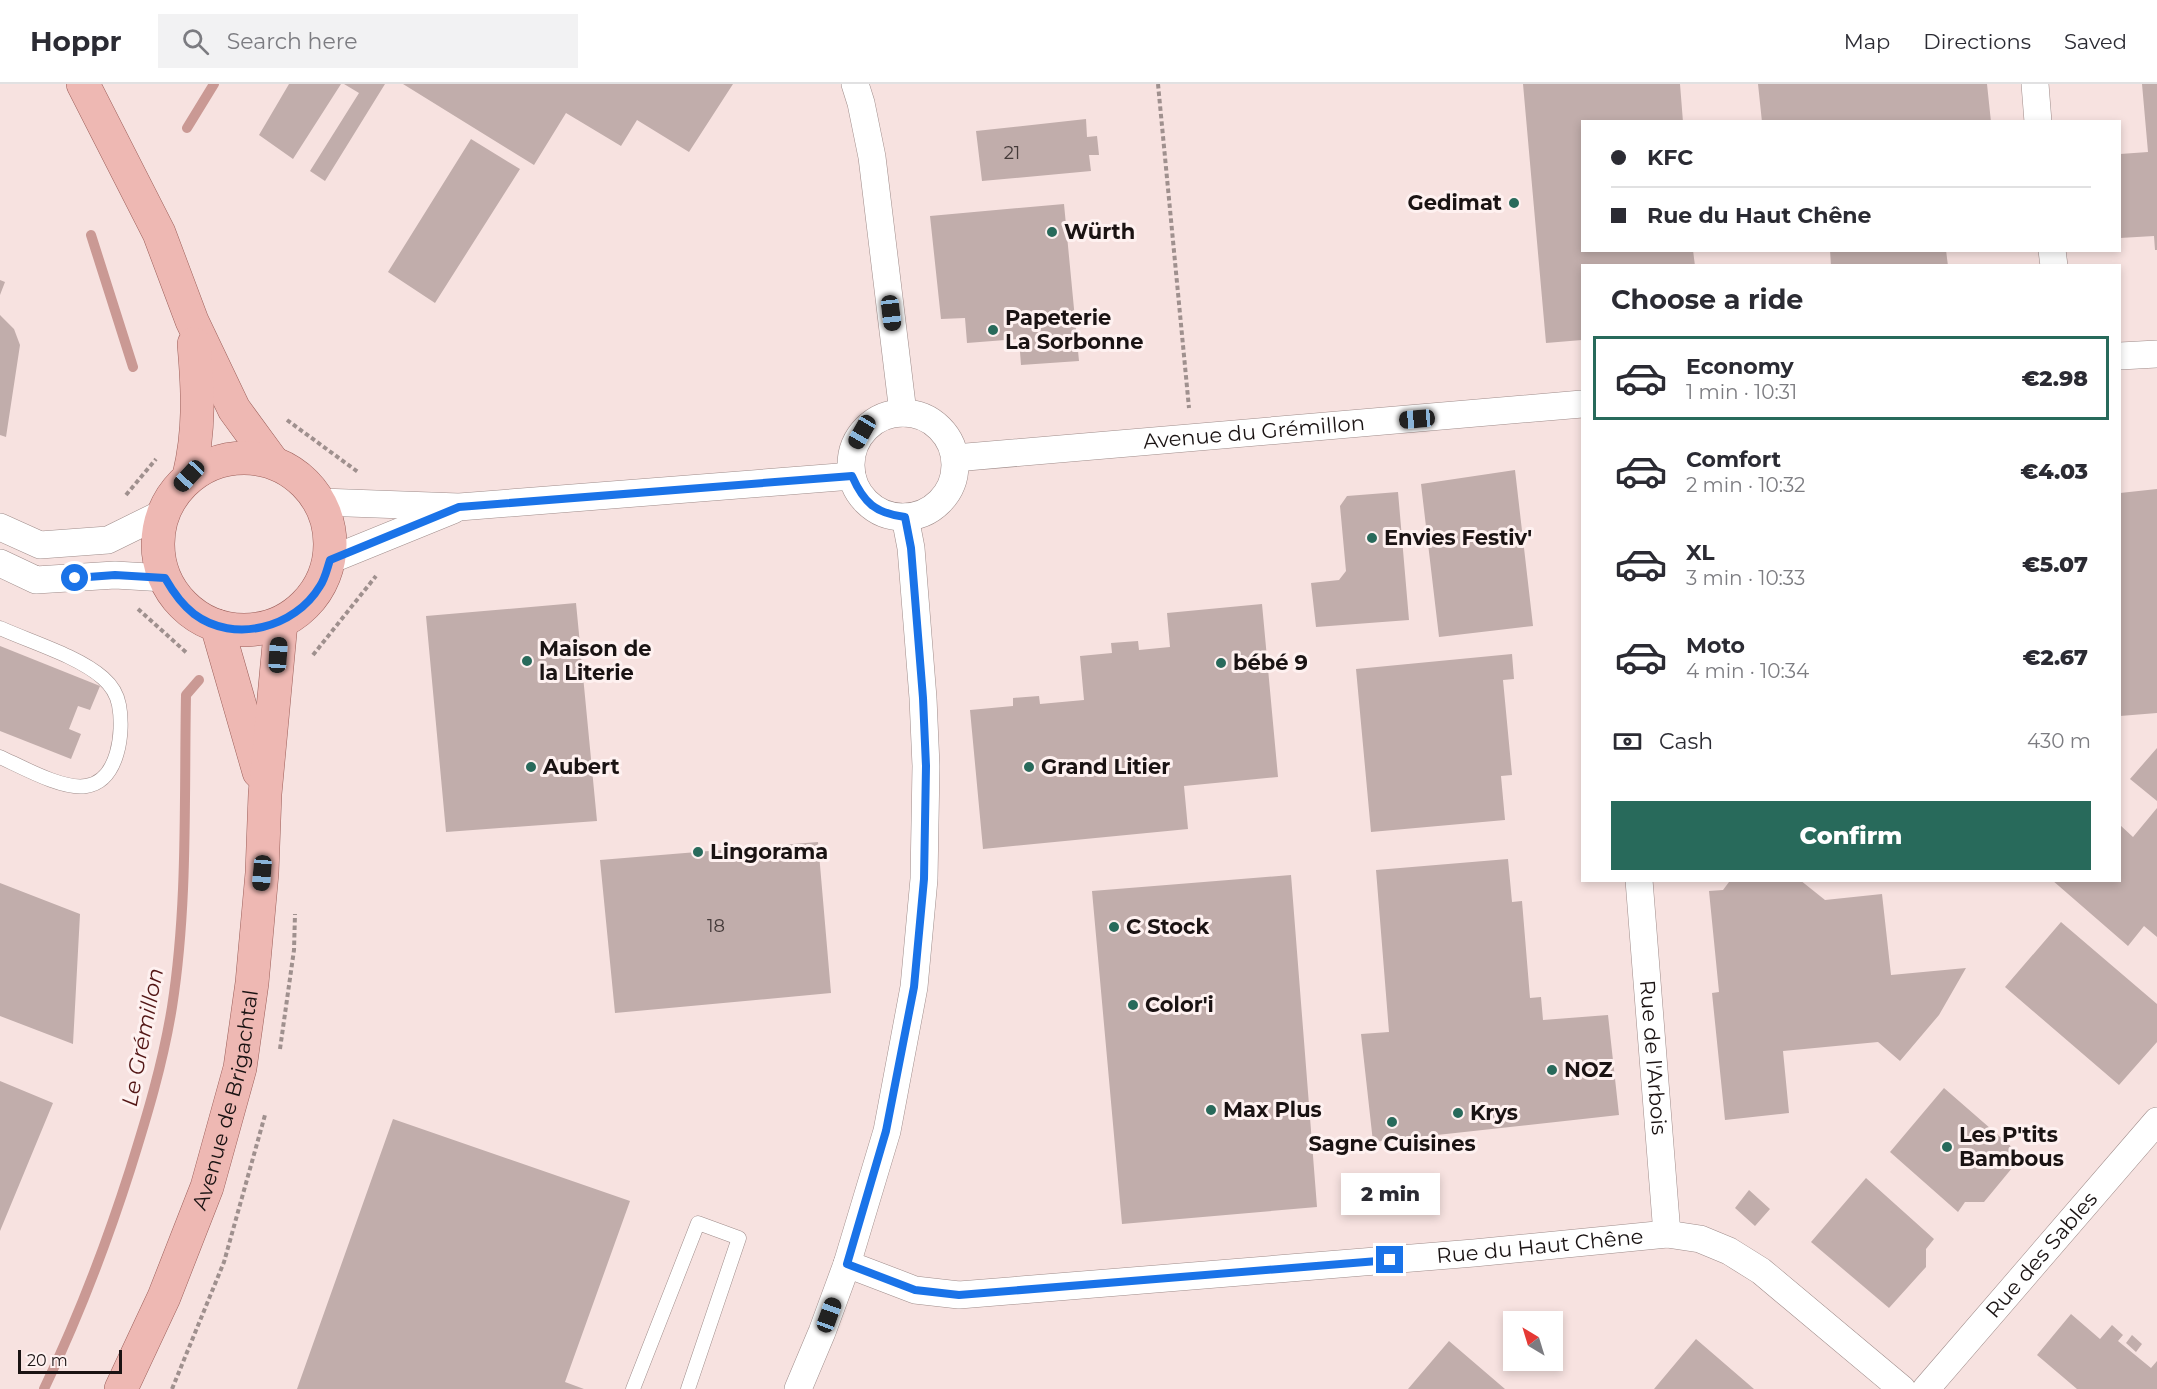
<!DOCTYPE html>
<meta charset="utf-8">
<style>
body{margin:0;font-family:Montserrat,sans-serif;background:#f2f2f3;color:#2b2b33;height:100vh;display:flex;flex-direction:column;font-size:22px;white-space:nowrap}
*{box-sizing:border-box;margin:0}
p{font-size:20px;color:#7c7c81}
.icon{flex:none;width:33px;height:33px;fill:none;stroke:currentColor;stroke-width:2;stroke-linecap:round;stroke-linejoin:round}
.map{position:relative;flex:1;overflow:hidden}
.panel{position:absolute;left:1581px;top:180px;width:540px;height:618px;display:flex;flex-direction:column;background:#fff;border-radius:0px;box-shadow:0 3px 9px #0003}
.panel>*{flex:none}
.hud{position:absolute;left:1581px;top:36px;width:540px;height:132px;border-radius:0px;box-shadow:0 3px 9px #0003;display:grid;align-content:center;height:132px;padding:0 30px;background:#fff}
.needle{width:39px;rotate:322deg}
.fabs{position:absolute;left:1503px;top:1227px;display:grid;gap:12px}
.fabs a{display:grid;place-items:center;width:60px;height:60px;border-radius:0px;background:#fff;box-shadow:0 3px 9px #0003;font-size:30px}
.scale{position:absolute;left:18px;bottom:15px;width:104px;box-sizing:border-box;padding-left:6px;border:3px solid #1a1313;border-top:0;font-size:16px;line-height:21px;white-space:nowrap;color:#1a1313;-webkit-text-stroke:4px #fef1f0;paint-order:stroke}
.end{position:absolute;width:27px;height:27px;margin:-14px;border:8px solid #1a73e8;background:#fff;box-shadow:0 0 0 3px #fff}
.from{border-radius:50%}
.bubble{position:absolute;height:42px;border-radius:0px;background:#fff;box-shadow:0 3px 9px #0003;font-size:20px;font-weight:800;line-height:42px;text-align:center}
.car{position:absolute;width:18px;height:36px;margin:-18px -9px;border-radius:8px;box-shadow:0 0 4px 2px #0007;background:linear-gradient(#222 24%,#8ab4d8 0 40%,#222 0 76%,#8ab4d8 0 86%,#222 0)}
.hud b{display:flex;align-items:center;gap:21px;height:57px;font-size:22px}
.hud b+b{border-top:2px solid #e1e1e2}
.hud i{width:15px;height:15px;background:#2b2b33}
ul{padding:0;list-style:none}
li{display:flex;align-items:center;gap:18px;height:84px;margin:0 12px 9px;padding:0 18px;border:3px solid transparent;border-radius:0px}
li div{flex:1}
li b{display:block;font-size:22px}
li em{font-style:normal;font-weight:800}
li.active{border-color:#286a5b}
li>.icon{width:54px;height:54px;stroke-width:1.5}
h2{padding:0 30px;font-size:27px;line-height:72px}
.pay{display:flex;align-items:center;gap:15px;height:66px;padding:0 30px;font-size:22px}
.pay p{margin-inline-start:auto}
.action{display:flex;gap:12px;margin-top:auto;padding:12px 30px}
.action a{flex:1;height:69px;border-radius:0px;background:#286a5b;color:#fff;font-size:24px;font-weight:800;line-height:69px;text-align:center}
header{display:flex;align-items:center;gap:36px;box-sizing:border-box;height:84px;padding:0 30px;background:#fff;border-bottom:2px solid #e1e1e2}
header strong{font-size:28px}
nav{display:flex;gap:33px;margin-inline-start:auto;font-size:21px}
.search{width:420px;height:54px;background:#f2f2f3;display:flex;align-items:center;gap:15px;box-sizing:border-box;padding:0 21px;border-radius:0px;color:#7c7c81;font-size:22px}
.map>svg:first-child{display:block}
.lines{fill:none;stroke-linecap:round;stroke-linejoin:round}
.stream{stroke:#ca9994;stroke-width:10}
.building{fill:#c1adab}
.service-casing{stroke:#9f8c8a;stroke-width:15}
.minor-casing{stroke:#9f8c8a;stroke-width:28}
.primary-casing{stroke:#9c5f5a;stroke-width:34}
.path{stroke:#9f908e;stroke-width:4;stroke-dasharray:4.5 3;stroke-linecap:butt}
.service{stroke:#fff;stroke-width:14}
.minor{stroke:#fff;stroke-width:27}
.primary{stroke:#eeb8b3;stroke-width:33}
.route{stroke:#1a73e8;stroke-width:8}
.poi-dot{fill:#286a5b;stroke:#fef1f0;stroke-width:2}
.labels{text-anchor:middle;stroke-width:6;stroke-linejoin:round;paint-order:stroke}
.number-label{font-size:18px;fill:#443a39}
.poi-label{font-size:21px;font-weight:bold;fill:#1a1313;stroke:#fef1f0;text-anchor:start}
.street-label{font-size:21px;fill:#1a1313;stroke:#fef1f0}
.water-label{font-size:22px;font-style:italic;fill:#531615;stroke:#fef1f0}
</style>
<header>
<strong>Hoppr</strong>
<div class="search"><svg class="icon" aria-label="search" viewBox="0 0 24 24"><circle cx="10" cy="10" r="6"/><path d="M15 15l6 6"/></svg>Search here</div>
<nav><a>Map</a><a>Directions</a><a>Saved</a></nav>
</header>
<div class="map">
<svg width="2157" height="1305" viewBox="0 0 2157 1305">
<rect width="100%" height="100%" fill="#f7e2e0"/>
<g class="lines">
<path class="stream" d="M187 44 214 0
M91 151 133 283
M44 1305C78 1234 106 1161 130 1086 147 1032 163 979 172 923 188 821 184 715 186 611L199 596"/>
</g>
<path class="building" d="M289 0H341L293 75 259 51Z
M344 0H385L325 97 310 87 359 9Z
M403 0H733L689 68 637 36 621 62 566 29 534 81Z
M1523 0H1680L1683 38H1582V166H1693L1695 182H1582V256L1546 259Z
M1758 0H1987L1991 38H1762Z
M2142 0H2157V166H2155L2154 152 2120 154V70L2148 68Z
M1086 35 1087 53 1097 52 1099 71H1089L1091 87 982 97 976 47Z
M471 55 520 85 435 219 388 188Z
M1064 120 1079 277 1021 281 1019 255 967 259 965 234 941 235 930 132Z
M1830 166H1946L1948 182H1831Z
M0 196 5 198 0 211Z
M0 231 14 245 20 261 6 353 0 351Z
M1515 386 1533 542 1439 553 1421 400Z
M2157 405V629L2120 632V409Z
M1398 408 1409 536 1316 543 1311 499 1339 496 1346 487 1340 422 1347 412Z
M576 519 597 737 446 748 426 532Z
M1262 520 1278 693 1184 702 1188 745 983 765 970 626 1013 622V614L1039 612 1040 620 1084 616 1080 572 1112 569 1111 559 1138 557 1139 566 1170 563 1167 529Z
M0 562 100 602 90 626 78 622 69 645 81 650 71 675 0 647Z
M1512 570 1514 595 1503 596 1512 691 1501 692 1505 736 1371 748 1356 585Z
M2157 664V717L2130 695Z
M2157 724V853L2144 842 2128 862 2052 796H2120V741L2133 753Z
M818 758 831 909 615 929 600 776Z
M1508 775 1512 818 1522 817 1530 914 1541 913 1543 936 1608 931 1619 1031 1373 1058 1361 950 1389 948 1376 786Z
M1291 791 1317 1123 1122 1140 1092 807Z
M1748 796H1800L1825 816 1882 810 1891 891 1966 884 1939 931 1900 977 1878 958 1783 967 1789 1029 1725 1036 1712 909 1719 908 1709 807 1723 806 1729 798Z
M0 799 80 830 73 960 0 932Z
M2061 838 2157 920V958L2119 1001 2005 903Z
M0 997 53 1019 0 1147Z
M1944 1004 2022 1072 1984 1118H1965L1958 1128 1890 1068Z
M393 1035 630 1117 565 1298 584 1305H297Z
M1866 1094 1934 1155 1926 1165V1183L1889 1224 1811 1158Z
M1749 1106 1770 1125 1755 1142 1735 1124Z
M2071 1230 2100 1255 2112 1241 2123 1251 2118 1257 2151 1284 2157 1277V1305H2077L2037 1271Z
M2132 1251 2142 1260 2136 1268 2126 1259Z
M1696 1255 1754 1305H1654Z
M1449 1257 1505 1305H1408Z"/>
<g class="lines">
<defs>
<path id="service" d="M0 544C31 558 78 572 103 594 111 601 117 610 119 621 124 647 119 697 86 702 63 706 22 683 0 673
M633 1305 698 1139 739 1154 688 1305"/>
<g id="minor">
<path d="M855 0 861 19 872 73 903 329"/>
<path d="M2035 0 2038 38"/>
<path d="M2052 166 2054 182"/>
<path d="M2120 272 2157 270"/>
<circle cx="903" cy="381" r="52"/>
<path id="s1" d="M955 374 1582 320"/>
<path d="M321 418 459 423 852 392"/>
<path d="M0 443 40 461 108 456 163 429"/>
<path d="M330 476 453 426"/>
<path d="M0 479 36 496 115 491 165 494"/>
<path id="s2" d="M1639 796 1667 1150"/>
<path id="s3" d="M847 1180 915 1206 959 1211 1474 1169 1667 1150 1700 1155 1729 1167 1761 1187 1902 1305"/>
<path d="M798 1305 822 1248 847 1180 887 1047 914 903 924 795 926 682 923 614 911 464 905 433"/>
<path id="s4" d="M1926 1305 2157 1037"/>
</g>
<g id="primary">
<path d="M83 0 159 149 192 237 234 325 272 377"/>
<circle cx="244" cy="460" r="86"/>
<path d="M189 392C200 346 198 306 194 260"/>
<path d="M217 542 259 688"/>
<path id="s5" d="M121 1305 164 1213 207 1103 240 984 252 899 262 789 265 710 281 539"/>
</g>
</defs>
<use href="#service" class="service-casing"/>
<use href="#minor" class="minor-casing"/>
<use href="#primary" class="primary-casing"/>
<path class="path" d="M1158 0 1189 324
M287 336 358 388
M126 411 156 375
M138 525 188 570
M313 571 376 492
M280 965 294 866 295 830
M172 1305 224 1178 265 1031"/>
<use href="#service" class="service"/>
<use href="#minor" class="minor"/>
<use href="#primary" class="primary"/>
</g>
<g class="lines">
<path class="route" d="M75 494 115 491 165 494C173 508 181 520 194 530 234 560 295 544 320 502 325 495 327 485 330 476L459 423 852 392C864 419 875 429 905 433L911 464 923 614 926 682 924 795 914 903 886 1047 847 1180 915 1206 959 1211 1390 1176"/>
</g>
<g class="poi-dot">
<circle cx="1514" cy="119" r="6"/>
<circle cx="1052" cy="148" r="6"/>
<circle cx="993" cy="246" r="6"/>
<circle cx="1372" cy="454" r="6"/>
<circle cx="527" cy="577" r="6"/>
<circle cx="1221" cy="579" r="6"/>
<circle cx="531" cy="683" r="6"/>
<circle cx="1029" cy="683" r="6"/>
<circle cx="698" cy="768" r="6"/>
<circle cx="1114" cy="843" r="6"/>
<circle cx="1133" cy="921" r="6"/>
<circle cx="1552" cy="986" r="6"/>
<circle cx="1211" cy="1026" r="6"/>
<circle cx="1458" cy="1029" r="6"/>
<circle cx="1392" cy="1038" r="6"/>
<circle cx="1947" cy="1063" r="6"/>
</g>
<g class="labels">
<g class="number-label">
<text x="1012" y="75">21</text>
<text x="716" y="848">18</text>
</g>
<g class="poi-label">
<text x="1502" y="126" text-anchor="end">Gedimat</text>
<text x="1064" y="155">Würth</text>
<text x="1005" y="241">Papeterie<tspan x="1005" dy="24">La Sorbonne</tspan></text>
<text x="1384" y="461">Envies Festiv'</text>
<text x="539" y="572">Maison de<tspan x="539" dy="24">la Literie</tspan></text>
<text x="1233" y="586">bébé 9</text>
<text x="543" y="690">Aubert</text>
<text x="1041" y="690">Grand Litier</text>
<text x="710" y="775">Lingorama</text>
<text x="1126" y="850">C Stock</text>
<text x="1145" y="928">Color'i</text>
<text x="1564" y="993">NOZ</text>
<text x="1223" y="1033">Max Plus</text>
<text x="1470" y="1036">Krys</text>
<text x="1959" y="1058">Les P'tits<tspan x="1959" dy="24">Bambous</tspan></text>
<text x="1392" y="1067" text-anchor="middle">Sagne Cuisines</text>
</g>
<g class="street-label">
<text dy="7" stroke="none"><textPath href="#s1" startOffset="300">Avenue du Grémillon</textPath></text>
<text dy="7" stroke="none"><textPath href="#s2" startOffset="178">Rue de l'Arbois</textPath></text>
<text dy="7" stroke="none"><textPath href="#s5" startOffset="309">Avenue de Brigachtal</textPath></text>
<text dy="7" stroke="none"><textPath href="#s3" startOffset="700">Rue du Haut Chêne</textPath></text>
<text dy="7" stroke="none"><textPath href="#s4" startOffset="177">Rue des Sables</textPath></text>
</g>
<g class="water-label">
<text transform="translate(142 953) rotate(-79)" y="8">Le Grémillon</text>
</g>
</g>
</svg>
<div class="fabs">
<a><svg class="needle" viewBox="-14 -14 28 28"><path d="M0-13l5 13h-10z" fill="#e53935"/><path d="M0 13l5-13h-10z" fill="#7c7c81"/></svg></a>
</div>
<div class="scale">20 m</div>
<i class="end from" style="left:75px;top:494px"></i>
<i class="end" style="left:1390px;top:1176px"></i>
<div class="bubble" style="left:1341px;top:1089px;width:99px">2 min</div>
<i class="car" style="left:891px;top:229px;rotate:173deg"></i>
<i class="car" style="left:1417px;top:335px;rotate:265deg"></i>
<i class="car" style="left:862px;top:348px;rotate:210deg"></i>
<i class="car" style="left:189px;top:392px;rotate:223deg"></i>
<i class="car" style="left:278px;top:571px;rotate:4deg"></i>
<i class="car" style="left:262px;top:789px;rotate:185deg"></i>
<i class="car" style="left:829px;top:1231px;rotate:20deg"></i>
<div class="hud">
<b><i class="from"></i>KFC</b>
<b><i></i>Rue du Haut Chêne</b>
</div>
<section class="panel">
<h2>Choose a ride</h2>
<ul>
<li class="active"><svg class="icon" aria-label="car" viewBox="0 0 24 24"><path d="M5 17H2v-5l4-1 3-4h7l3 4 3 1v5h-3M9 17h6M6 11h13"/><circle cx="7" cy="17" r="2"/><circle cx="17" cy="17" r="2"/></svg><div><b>Economy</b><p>1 min · 10:31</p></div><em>€2.98</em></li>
<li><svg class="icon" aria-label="car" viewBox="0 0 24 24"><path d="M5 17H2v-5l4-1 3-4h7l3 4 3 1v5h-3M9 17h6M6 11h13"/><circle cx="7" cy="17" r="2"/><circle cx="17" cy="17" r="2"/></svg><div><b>Comfort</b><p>2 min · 10:32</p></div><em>€4.03</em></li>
<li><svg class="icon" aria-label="car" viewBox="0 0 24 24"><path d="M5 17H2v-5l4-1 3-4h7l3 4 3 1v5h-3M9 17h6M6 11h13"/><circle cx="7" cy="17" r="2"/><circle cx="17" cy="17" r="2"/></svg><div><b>XL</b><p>3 min · 10:33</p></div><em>€5.07</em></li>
<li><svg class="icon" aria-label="car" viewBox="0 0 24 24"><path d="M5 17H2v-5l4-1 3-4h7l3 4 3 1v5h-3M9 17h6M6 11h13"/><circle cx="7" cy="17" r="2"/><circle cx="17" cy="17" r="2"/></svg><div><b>Moto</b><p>4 min · 10:34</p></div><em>€2.67</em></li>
</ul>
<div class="pay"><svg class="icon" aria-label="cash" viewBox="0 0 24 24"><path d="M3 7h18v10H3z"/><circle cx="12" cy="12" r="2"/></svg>Cash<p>430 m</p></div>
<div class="action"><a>Confirm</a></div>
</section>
</div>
